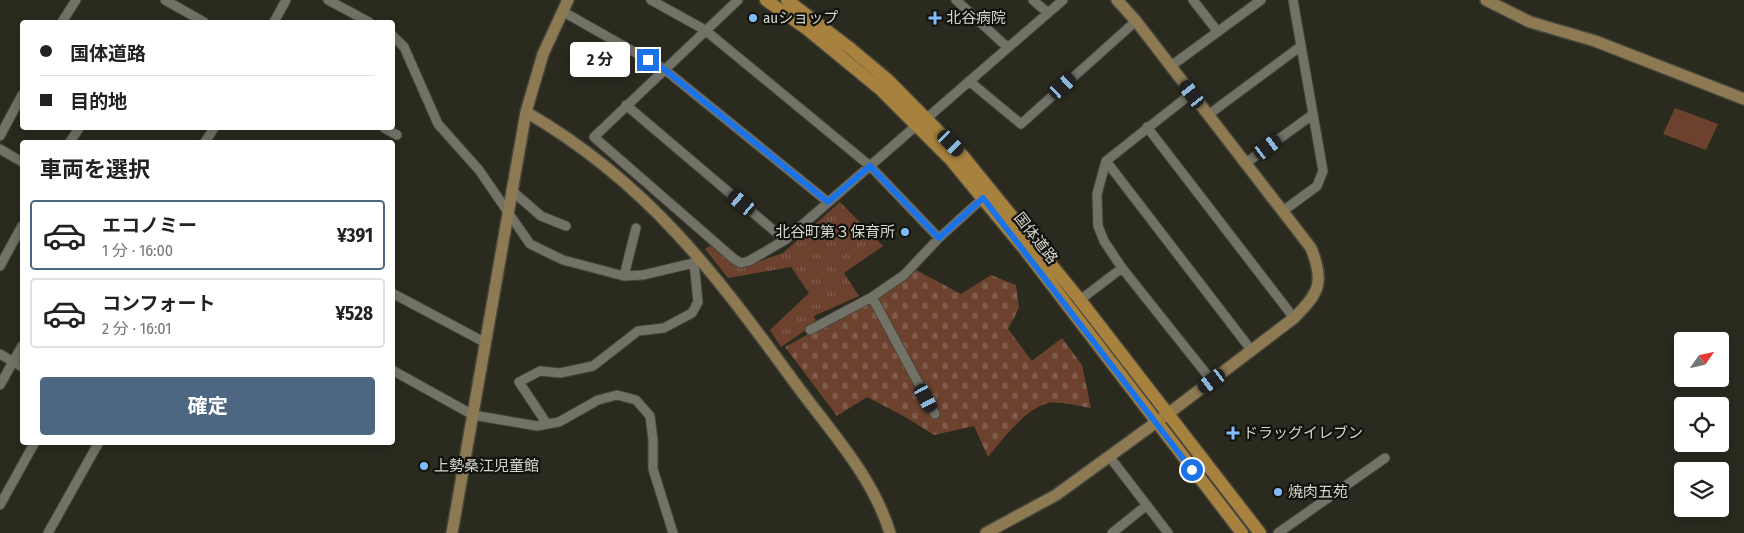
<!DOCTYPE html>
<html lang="ja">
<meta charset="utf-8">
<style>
body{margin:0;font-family:"Fira Sans Condensed","Noto Sans JP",sans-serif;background:#f2f2f2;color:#222;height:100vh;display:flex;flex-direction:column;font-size:19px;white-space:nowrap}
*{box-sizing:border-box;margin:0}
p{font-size:16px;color:#767676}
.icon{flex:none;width:28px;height:28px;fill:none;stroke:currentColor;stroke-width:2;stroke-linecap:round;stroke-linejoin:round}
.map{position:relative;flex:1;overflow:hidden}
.panel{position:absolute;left:20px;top:140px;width:375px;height:305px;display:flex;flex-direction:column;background:#fff;border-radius:5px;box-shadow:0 2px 12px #0003}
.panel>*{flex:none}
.guide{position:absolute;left:20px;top:20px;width:375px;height:110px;border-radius:5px;box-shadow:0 2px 12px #0003;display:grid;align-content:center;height:110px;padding:0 20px;background:#fff}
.needle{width:32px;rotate:56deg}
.fabs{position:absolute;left:1674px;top:332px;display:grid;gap:10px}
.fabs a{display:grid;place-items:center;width:55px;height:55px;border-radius:5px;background:#fff;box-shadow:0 2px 12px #0003;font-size:25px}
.end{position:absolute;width:22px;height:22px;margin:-11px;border:6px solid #1a73e8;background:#fff;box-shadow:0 0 0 2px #fff}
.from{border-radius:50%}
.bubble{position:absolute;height:35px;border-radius:5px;background:#fff;box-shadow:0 2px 12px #0003;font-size:16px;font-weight:700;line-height:35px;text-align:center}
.car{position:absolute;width:15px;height:30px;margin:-15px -8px;border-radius:6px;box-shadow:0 0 4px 1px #0007;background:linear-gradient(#222 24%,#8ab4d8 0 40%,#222 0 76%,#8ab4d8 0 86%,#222 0)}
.guide b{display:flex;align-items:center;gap:18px;height:48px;font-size:19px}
.guide b+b{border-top:1px solid #e0e0e0}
.guide i{width:12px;height:12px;background:#222}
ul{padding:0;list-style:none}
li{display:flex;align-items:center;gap:15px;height:70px;margin:0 10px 8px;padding:0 10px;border:2px solid #e0e0e0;border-radius:5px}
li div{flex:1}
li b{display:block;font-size:19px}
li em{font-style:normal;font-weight:700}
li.current{border-color:#4d6783}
li>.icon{width:45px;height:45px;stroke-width:1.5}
h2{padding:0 20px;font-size:22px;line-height:60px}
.action{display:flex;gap:10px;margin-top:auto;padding:10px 20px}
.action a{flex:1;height:58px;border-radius:5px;background:#4d6783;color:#fff;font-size:20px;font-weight:700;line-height:58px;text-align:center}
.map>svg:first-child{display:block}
.grass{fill:url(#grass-tufts)}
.cemetery{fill:url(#cemetery-stones)}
.garden{fill:#6c422f}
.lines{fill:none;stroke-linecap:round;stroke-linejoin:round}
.street-casing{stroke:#46453c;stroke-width:11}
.secondary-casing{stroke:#46453c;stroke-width:14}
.primary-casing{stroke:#46453c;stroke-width:15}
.street{stroke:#737266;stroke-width:9}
.secondary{stroke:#8d7a52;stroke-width:11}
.primary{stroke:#a7813e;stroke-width:12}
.route{stroke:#1a73e8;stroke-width:6}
.poi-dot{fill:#81bcfa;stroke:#12120d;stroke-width:2}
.labels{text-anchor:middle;stroke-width:4.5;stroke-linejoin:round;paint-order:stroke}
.poi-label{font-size:15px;fill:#d6d5ce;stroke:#12120d;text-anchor:start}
.street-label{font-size:15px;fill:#d6d5ce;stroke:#12120d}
</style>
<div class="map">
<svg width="1744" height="533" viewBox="0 0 1744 533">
<defs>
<pattern id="grass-tufts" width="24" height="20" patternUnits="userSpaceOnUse" patternTransform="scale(1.25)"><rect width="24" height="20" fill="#6c422f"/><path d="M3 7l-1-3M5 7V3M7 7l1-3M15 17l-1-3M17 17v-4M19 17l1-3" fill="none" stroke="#805c4c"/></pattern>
<pattern id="cemetery-stones" width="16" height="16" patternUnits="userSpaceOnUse" patternTransform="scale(1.25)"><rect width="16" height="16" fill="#6c422f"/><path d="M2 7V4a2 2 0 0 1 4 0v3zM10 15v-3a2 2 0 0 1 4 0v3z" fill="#805c4c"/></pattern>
</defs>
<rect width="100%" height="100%" fill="#2a2a1f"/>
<path class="grass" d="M840 202 883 246 844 273 859 296 814 316 816 323 781 347 770 330 809 293 791 267 728 278 705 249 710 246 740 268 783 253Z"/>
<path class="cemetery" d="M916 270 961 294 991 275 1016 285 1019 308 1008 329 1032 361 1062 338 1082 365 1091 408C1078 406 1060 401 1048 403 1026 408 1002 440 988 457L974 426 934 435 907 418 867 397 837 416 785 347 897 285Z"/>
<path class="garden" d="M1675 108 1718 124 1706 150 1663 134Z"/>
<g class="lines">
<defs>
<path id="street" d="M165 0 204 22
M328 0 369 22
M651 0 705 30 870 166 939 238
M738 0 594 137 734 259 741 263 749 261 785 240 917 125
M956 0 1007 47
M1033 0 1048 13
M1193 0 1218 32
M562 11 664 69 828 202
M62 22 76 0
M274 22 286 0
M392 35 404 47 438 124 479 170 530 244 563 260 624 276 643 275 702 261
M1171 66 1261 0
M969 81 1021 124 1136 21
M1192 93 1106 161 1097 194 1098 226 1104 241 1122 268 1212 381
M626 105 785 240
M1208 115 1301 46
M927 118 1063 0
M1147 127 1294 318
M384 128 397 135
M0 136 22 95
M70 142 79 128
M205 142 214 128
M0 149 22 162
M1106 161 1252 351
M1246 163 1312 115
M511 190 541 216 566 226
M1283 211 1317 186 1323 171 1293 0
M0 266 22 226
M624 276 636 228
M392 293 486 343
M872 297 935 414
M1080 300 1122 268
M810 330 872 297 904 275 939 238 983 198
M0 354 22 367
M392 370 473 415 537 426 559 422 598 400 617 395 636 400 650 416 653 440V469L673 533
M0 385 22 346
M547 424 519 382 540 371 560 373 593 366 638 331 664 328 692 313 698 302 694 262
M1109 456 1168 533
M0 505 35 442
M48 533 99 442
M1112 533 1147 505
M1278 533 1385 458"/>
<path id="secondary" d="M1486 0 1530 22 1595 41 1744 99
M526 112C649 183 716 275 798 387 832 433 873 477 890 533
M452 533 526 112 543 54 568 0
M986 533 1056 495 1169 413 1294 318C1319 293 1325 283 1311 248L1136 21 1117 0"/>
<path id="primary" d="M766 0 807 29 880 89 950 159 1026 251 1242 533
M787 0 851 49 888 80 963 156 1080 300 1260 533"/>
</defs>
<use href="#street" class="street-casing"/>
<use href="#secondary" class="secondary-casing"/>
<use href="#primary" class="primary-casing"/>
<use href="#street" class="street"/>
<use href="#secondary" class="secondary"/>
<use href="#primary" class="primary"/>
</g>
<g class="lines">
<path class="route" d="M648 60 664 69 828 202 870 166 939 238 983 198 1192 470"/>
</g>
<g class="poi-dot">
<circle cx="753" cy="18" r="5"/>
<path d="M932.5 10.5h5v5h5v5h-5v5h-5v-5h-5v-5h5z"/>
<circle cx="905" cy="232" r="5"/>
<path d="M1230.5 425.5h5v5h5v5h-5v5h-5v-5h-5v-5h5z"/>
<circle cx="424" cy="466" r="5"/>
<circle cx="1278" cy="492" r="5"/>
</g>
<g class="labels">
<g class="poi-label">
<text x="763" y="23">auショップ</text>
<text x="946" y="23">北谷病院</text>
<text x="895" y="237" text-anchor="end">北谷町第３保育所</text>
<text x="1243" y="438">ドラッグイレブン</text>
<text x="434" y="471">上勢桑江児童館</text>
<text x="1288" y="497">焼肉五苑</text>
</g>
<g class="street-label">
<text transform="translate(1036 238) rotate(52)" y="5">国体道路</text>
</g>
</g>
</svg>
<div class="fabs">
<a><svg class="needle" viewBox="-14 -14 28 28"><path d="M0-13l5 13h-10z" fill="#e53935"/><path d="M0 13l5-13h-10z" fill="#767676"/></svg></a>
<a><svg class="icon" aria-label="locate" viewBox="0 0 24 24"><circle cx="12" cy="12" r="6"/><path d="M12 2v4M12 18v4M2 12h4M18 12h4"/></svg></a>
<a><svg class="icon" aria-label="layers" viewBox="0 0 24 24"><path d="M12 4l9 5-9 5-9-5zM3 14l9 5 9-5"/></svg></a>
</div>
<i class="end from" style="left:1192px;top:470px"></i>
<i class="end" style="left:648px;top:60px"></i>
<div class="bubble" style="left:570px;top:42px;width:60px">2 分</div>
<i class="car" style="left:1063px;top:86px;rotate:48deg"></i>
<i class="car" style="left:1192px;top:94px;rotate:323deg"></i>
<i class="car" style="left:951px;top:143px;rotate:136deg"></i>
<i class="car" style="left:1268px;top:147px;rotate:53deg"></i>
<i class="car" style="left:742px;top:203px;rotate:310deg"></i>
<i class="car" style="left:1212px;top:381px;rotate:233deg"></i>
<i class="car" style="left:926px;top:398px;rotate:152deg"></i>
<div class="guide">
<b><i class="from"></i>国体道路</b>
<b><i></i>目的地</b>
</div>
<section class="panel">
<h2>車両を選択</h2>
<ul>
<li class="current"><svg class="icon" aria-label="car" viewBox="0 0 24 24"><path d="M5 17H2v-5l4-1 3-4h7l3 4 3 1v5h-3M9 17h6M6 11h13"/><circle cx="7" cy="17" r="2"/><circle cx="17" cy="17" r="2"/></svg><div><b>エコノミー</b><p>1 分 · 16:00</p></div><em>¥391</em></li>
<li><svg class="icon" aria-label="car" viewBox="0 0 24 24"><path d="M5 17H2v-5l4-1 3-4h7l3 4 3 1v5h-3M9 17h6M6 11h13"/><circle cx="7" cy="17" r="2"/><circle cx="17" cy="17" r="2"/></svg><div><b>コンフォート</b><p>2 分 · 16:01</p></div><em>¥528</em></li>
</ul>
<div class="action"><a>確定</a></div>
</section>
</div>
